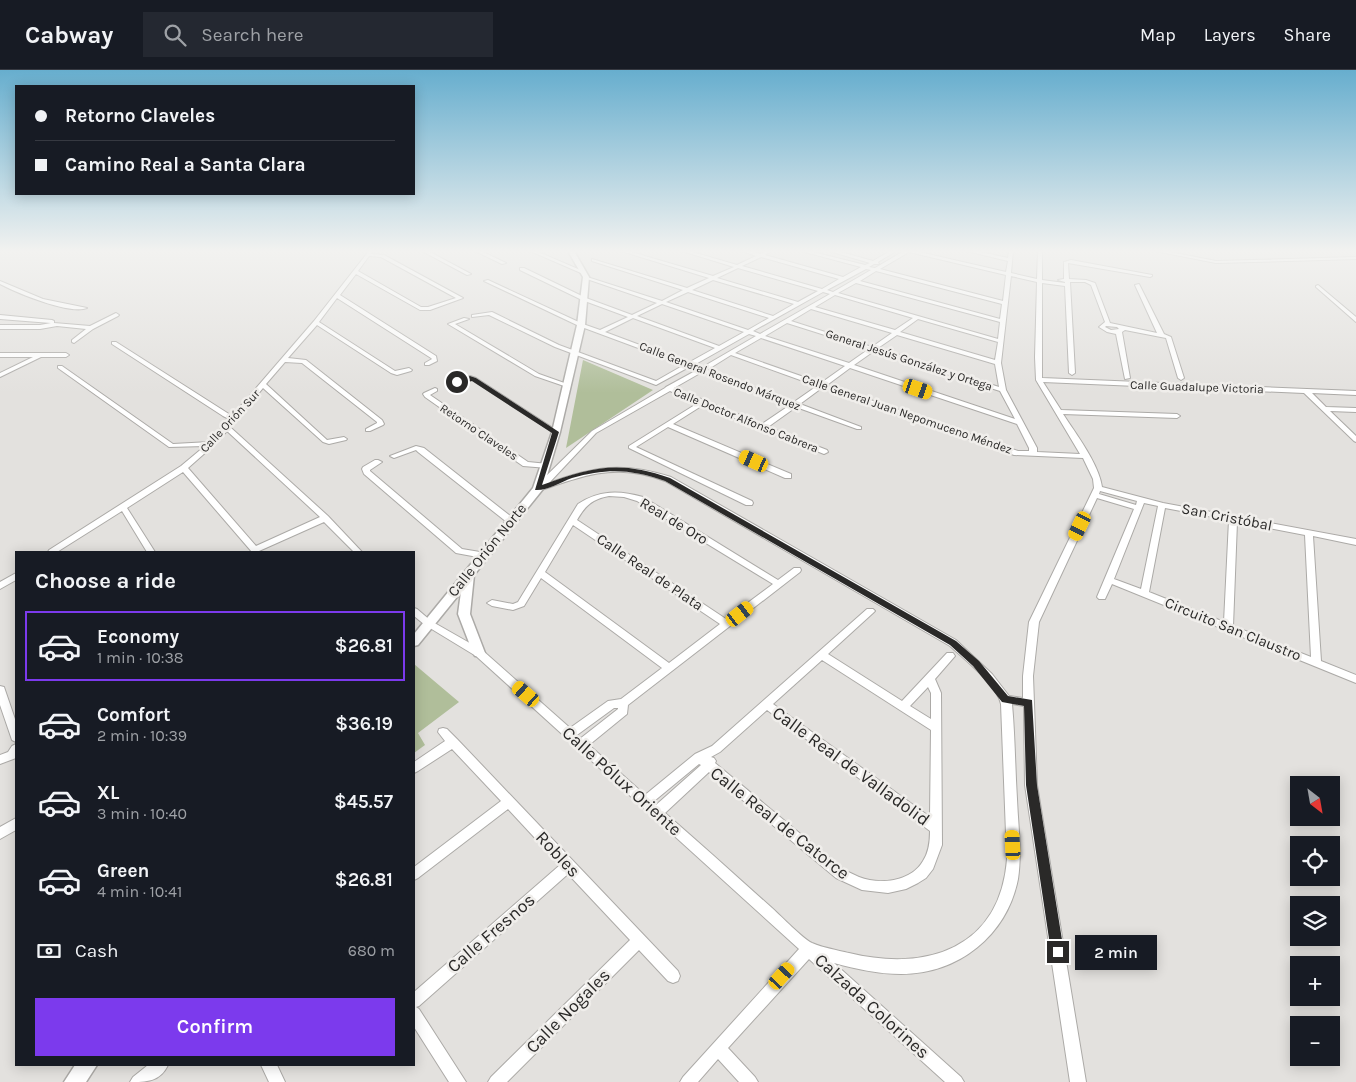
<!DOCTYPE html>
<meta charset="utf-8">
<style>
body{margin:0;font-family:Karla,sans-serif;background:#242831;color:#f1f3f6;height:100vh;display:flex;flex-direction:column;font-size:19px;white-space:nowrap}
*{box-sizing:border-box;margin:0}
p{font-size:16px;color:#9ea1a6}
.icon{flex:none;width:28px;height:28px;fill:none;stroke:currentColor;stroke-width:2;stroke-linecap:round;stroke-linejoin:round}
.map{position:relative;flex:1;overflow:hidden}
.panel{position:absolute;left:15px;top:481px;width:400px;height:515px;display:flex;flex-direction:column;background:#171b24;border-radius:0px;box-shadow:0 2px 12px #0003}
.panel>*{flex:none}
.guide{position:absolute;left:15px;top:15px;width:400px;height:110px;border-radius:0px;box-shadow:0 2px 12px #0003;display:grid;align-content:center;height:110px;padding:0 20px;background:#171b24}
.needle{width:32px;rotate:149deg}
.buttons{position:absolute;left:1290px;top:706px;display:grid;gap:10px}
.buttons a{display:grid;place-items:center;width:50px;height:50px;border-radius:0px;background:#171b24;box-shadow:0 2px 12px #0003;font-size:25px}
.end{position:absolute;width:22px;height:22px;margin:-11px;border:6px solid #2a2928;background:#fff;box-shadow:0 0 0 2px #fff}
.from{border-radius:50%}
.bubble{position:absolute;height:35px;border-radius:0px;background:#171b24;box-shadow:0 2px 12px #0003;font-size:16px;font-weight:600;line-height:35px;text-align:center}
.car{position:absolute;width:15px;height:30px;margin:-15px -8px;border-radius:6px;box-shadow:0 0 4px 1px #0007;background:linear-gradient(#f5c518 24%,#345 0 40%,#f5c518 0 76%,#345 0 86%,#f5c518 0)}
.guide b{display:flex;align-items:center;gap:18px;height:48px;font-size:19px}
.guide b+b{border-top:1px solid #363941}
.guide i{width:12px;height:12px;background:#f1f3f6}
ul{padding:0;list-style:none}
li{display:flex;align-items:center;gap:15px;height:70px;margin:0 10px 8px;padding:0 10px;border:2px solid transparent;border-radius:0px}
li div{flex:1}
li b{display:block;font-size:19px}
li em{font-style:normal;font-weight:600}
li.active{border-color:#7c3aed}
li>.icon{width:45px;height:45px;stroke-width:1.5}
h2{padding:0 20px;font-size:22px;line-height:60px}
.pay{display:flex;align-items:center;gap:12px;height:55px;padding:0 20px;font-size:19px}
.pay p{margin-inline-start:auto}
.cta{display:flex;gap:10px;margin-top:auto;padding:10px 20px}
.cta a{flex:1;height:58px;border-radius:0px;background:#7c3aed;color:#fff;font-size:20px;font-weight:600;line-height:58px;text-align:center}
header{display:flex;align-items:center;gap:30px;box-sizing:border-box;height:70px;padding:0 25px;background:#171b24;border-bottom:1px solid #363941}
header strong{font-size:24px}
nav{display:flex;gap:28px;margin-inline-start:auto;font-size:18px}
.search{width:350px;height:45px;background:#242831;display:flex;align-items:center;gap:12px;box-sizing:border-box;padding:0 18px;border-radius:0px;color:#9ea1a6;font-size:19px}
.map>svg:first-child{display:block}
.green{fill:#b0be9a}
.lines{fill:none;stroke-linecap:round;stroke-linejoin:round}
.minor-casing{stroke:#acaaa7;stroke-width:2}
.tertiary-casing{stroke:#acaaa7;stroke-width:3}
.minor{fill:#fff;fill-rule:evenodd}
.tertiary{fill:#fff;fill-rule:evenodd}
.route{fill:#2a2928}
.labels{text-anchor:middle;stroke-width:5;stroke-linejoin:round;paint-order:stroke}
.far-street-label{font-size:12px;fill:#2a2928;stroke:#f0eeeb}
.street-label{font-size:15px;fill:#2a2928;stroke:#f0eeeb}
.near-street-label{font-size:18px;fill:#2a2928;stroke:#f0eeeb}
</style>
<header>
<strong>Cabway</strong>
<div class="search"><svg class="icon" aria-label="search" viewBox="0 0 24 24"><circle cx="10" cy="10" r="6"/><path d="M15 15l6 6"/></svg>Search here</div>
<nav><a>Map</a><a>Layers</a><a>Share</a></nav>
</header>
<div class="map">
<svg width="1356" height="1012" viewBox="0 0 1356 1012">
<rect width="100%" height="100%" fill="#e3e1de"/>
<path class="green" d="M583 290 653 320 566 378Z
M414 594 459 632 418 663 425 675 414 683Z"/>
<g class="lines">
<defs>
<path id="minor" d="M369 181H373L371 184 384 185 463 228 430 240H420L356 204 340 225 436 286 437 291 429 295H425V293L432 289 431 288 337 228 319 252 395 301 409 298 412 300 411 301 397 305 391 303 317 255 288 288 306 290 382 350 384 354 383 355 370 361H366V359L377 353V352L302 293 285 292 266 314 327 370 344 367 347 369 346 370 329 374 323 372 263 318 230 357 328 446 362 482H354L324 452 259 481 260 482H252L183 402 127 438 155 482H147L122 441 57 482H48L49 480 181 396 205 376 169 377 58 298V296H62L173 374 210 372 229 349 223 346 112 274V272H116L232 346 314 251ZM369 186 381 187 456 228 428 237H421L358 201ZM227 361 320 447 256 476 188 398 214 375Z
M422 181H428L471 204 467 205Z
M475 181H481L506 193 502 194Z
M530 181H536L585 202 581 203Z
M621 181H628L713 206 734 197 682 181H689L737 195 756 186 742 181H750L760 184 766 181H772L765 185 843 207 861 197 801 181H809L865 195 870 193 829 181H837L873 191 890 181H896L878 192 879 194H874L869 197 875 198 904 181H915L1006 202 1008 191 967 181H976L1008 188 1009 181H1013L1011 203 1037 209 1038 181H1042V210L1065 213V212L1058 210 1064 209V192L1071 190 1152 205V206L1150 207 1068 193 1069 209 1086 210 1095 213 1110 253 1157 263 1135 215 1139 214 1164 264 1171 267 1184 308 1181 310 1178 308 1166 268 1125 260 1122 262 1130 308 1125 309 1116 264 1107 262 1099 257 1105 252 1091 215 1085 212H1070L1075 303 1072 305 1069 303 1065 216 1042 213V308L1356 321V325L1312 323 1326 337 1356 338V342L1330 341 1356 366V372L1354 371 1304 323 1043 312 1061 340 1177 344 1180 346 1177 348 1063 344C1076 364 1099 394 1102 417L1163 433 1356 469V475L1313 466 1321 591 1356 605V613L1112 514 1105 529H1099L1097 527 1134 439 1097 428 1039 552 1033 606 1037 715 1086 1012H1070L1025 715 1024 636 1012 634C1015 666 1015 697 1017 729 1018 755 1022 783 1018 809 1007 865 959 904 901 904 878 904 856 899 834 893L961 1007 964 1012H945L809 889 728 978 755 1007 758 1012H739L718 989 698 1012H680L683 1007 799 879 476 586 425 555 414 546V538L417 539 431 551 482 580 570 658 608 631 621 629 662 598 541 508 524 536 513 540 492 536 487 533 492 530 513 534 518 532 578 434C599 420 619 420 643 427L778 510 794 498H800L801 500 800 502 628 635 627 644 589 675 645 725 695 684 712 676 867 539H873L875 541 873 543 828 584 902 631 947 583H953L955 586 935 609 941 623 942 775 933 799 926 808 918 813 906 819 888 823 862 820 836 808 709 702 665 743C701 774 736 806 772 838 782 847 802 868 812 873 823 878 837 880 849 883 926 902 1000 879 1007 789L1001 634C997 615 964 589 950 576L665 411C633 399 607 399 575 409 562 412 550 418 538 421L534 419 539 416V413L592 361 665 318 666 317 697 300 689 297 656 315 555 277 489 245 472 247V245L492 242 559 275 656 311 684 295 579 256 484 211 488 210 583 254 600 260 628 247 582 230 520 200V198H524L586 228 632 245 657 233 584 208V206L662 231 683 220 592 191V189L687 218 709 208ZM909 182 1006 205 1003 231 880 199ZM761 187 839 209 822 219 742 196ZM738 198 818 221 798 232 717 208ZM866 199 871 200 833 222 827 220ZM876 201 1002 234 1000 249 860 211ZM1011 206 1037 212 1035 287 1036 310 1080 384 1037 382V378L1006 320 1001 293ZM713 210 794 234 773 246 692 220ZM856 213 1000 252 998 269 838 223ZM688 222 769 248 748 260 666 232ZM823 222 830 224 760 264 753 261ZM835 225 913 248 895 260 815 237ZM662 234 744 262 719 276 637 246ZM811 239 892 263 872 277 791 251ZM633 248 715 278 688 293 605 262ZM918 249 998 272 995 290 900 262ZM787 253 869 279 849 293 765 266ZM1106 256 1117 257 1119 259 1111 260 1105 257ZM749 264 756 266 701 298 694 295ZM897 265 995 294 999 317 878 278ZM761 268 845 296 821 313 735 283ZM874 281 1000 321 1015 349 854 295ZM731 285 817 316 794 332 707 300ZM850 298 1017 354 1029 378V381H1018L827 315ZM702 302 790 335 762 354 674 318ZM823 317 1014 385 1083 388 1093 409 1094 418 1029 552 1023 606V628L1009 626 992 604 956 570 671 407C624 392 594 396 549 413L596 363 670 321 698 333 629 376V378L746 435H752L753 433 752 431 636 377 668 357 785 408H791V404L673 354 703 335 824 384 828 382 827 380 768 357 796 337 857 359H861V357L800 334ZM1100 421 1137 431 1136 435 1099 424ZM609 426 624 427 637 431 773 514 726 549 577 450C585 436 592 429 609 426ZM1144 433 1158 436 1141 519 1114 509ZM1165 438 1229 450 1224 552 1149 522ZM1237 452 1305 465 1311 587 1233 556ZM573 455 720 554 669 593 545 502ZM822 590 931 660 930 747 773 634ZM928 617 931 623V649L910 636ZM614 638H618V639L581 668 577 665ZM767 640 930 761C930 771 929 782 923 791 911 812 879 815 859 807 854 805 849 802 844 800L715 693 716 691 714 688 711 687 720 682ZM699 694 701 695 656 735 653 732Z
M1155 181H1165L1216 191 1356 187V189L1216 193Z
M0 211 43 229 87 238C70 245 17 223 0 214Z
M1318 215 1356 247V252L1316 217V216Z
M116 243 119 245 118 246 93 259 74 273 72 272V270L86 259 57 256 40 259H0V255H40L51 253 0 249V245L52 250 54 251V253L90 256Z
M464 248 469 249 455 254 539 304 570 315 567 317 535 306 448 254Z
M0 283H66L69 285 66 287H41L0 307V303L33 287H0Z
M470 306 476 308 559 362 556 364 554 363 472 310 457 314 454 312Z
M435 318 437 319V321L430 325 528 392 548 394V398L523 396 425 327 423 324 424 323Z
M416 376 424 378 514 449 515 451 514 453H508L418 382 416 380 394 388 390 386Z
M375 390H378L382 392 370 400V401L462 479 486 483 487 485 486 487 483 488 456 483 364 404 362 399 363 397Z
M16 503V510L0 519V512Z
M0 616 4 617 5 620 16 652V672L12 670 11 667 0 635Z
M443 658 447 659 457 669 678 901 680 906 678 911 673 913 668 911 639 880 507 1012H488L491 1007 630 870 568 804 419 936 416 937 419 939 466 1012H449L414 957V922L560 795 508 739 418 808 414 810V797L501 731 452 679 418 701 414 703V692L445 671 438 662 439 659Z
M16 674V688L0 694V685L8 682 12 676Z
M16 748V760L0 769V757Z
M148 995H168C160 1012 146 1012 130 1012L133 1007Z
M261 995H277L285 1012H269Z"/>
<path id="tertiary" d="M568 181H574L589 207 585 255 560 362 543 419 474 505 470 544 485 583 483 586H475L473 583 458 544 461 522 418 575 414 576V564L533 418 552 362 577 255 583 207Z
M75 995H97L86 1012H64Z"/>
</defs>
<use href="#minor" class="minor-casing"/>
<use href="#tertiary" class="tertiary-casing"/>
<use href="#minor" class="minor"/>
<use href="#tertiary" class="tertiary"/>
</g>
<linearGradient id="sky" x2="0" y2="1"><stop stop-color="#67aece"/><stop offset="0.56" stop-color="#f2f2f0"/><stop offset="1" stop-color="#f2f2f0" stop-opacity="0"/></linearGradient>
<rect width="1356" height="323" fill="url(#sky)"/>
<path class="route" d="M470 306 476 308 559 362 542 415C592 397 619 390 670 408L956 571 979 591 1008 626 1032 630 1037 715 1064 882 1062 887 1058 888 1053 887 1051 882 1026 715 1024 636 1002 632 973 596 950 575 665 411C632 399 606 398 572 408 561 412 547 421 535 420L552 363 472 311 457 314 454 312Z"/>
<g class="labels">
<g class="far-street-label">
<text transform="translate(909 290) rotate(18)" y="4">General Jesús González y Ortega</text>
<text transform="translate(720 306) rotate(21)" y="4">Calle General Rosendo Márquez</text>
<text transform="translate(1197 317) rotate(2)" y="4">Calle Guadalupe Victoria</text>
<text transform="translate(907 344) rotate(19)" y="4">Calle General Juan Nepomuceno Méndez</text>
<text transform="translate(746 350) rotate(22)" y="4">Calle Doctor Alfonso Cabrera</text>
<text transform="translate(230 351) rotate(-47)" y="4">Calle Orión Sur</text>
<text transform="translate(479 362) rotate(34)" y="4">Retorno Claveles</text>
</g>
<g class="street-label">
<text transform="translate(1227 447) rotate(11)" y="5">San Cristóbal</text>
<text transform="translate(674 451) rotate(31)" y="5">Real de Oro</text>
<text transform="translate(487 480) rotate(-51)" y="5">Calle Orión Norte</text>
<text transform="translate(650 502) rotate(34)" y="5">Calle Real de Plata</text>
<text transform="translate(1233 559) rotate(22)" y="5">Circuito San Claustro</text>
</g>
<g class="near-street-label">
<text transform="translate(851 696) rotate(36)" y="6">Calle Real de Valladolid</text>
<text transform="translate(622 711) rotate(42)" y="6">Calle Pólux Oriente</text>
<text transform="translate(780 753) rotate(38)" y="6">Calle Real de Catorce</text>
<text transform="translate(558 784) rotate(47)" y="6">Robles</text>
<text transform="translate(491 863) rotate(-41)" y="6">Calle Fresnos</text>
<text transform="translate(872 936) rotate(42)" y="6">Calzada Colorines</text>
<text transform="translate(568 941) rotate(-45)" y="6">Calle Nogales</text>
</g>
</g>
</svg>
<div class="buttons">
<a><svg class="needle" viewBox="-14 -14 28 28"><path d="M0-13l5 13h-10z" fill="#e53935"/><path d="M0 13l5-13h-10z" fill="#9ea1a6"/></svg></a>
<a><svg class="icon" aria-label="locate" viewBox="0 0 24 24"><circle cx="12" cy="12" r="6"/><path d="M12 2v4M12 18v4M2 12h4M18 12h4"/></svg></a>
<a><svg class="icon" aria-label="layers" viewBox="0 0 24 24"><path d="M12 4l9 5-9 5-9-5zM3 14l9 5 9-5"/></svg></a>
<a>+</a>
<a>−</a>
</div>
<i class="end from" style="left:457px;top:312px"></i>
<i class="end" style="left:1058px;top:882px"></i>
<div class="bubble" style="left:1075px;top:865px;width:82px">2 min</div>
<i class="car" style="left:918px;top:319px;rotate:109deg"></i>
<i class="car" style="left:754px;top:391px;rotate:294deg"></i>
<i class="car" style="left:1080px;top:456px;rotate:206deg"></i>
<i class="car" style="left:740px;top:544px;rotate:52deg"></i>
<i class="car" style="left:526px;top:624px;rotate:311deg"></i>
<i class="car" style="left:1013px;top:775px;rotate:357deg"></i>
<i class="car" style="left:782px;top:906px;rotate:42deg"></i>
<div class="guide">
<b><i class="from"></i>Retorno Claveles</b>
<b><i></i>Camino Real a Santa Clara</b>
</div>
<section class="panel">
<h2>Choose a ride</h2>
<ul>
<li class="active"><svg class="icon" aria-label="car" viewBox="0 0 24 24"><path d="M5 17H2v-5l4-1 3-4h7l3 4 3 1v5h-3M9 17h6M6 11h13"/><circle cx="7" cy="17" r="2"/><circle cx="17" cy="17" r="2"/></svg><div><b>Economy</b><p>1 min · 10:38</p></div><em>$26.81</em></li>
<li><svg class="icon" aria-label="car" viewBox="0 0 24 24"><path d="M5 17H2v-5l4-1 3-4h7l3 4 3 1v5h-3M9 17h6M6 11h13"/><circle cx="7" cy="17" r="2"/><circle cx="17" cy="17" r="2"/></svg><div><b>Comfort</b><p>2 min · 10:39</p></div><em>$36.19</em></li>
<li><svg class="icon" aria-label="car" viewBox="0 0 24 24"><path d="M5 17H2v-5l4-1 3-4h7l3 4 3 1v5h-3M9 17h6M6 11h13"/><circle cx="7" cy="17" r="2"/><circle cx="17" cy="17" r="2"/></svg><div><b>XL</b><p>3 min · 10:40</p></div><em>$45.57</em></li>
<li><svg class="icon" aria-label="car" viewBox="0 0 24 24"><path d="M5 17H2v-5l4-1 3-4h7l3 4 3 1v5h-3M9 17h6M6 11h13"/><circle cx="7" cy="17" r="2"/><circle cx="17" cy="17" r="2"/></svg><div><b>Green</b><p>4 min · 10:41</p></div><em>$26.81</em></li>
</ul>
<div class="pay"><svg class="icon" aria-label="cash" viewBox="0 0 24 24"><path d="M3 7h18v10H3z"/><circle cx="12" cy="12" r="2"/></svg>Cash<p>680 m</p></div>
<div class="cta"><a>Confirm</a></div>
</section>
</div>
